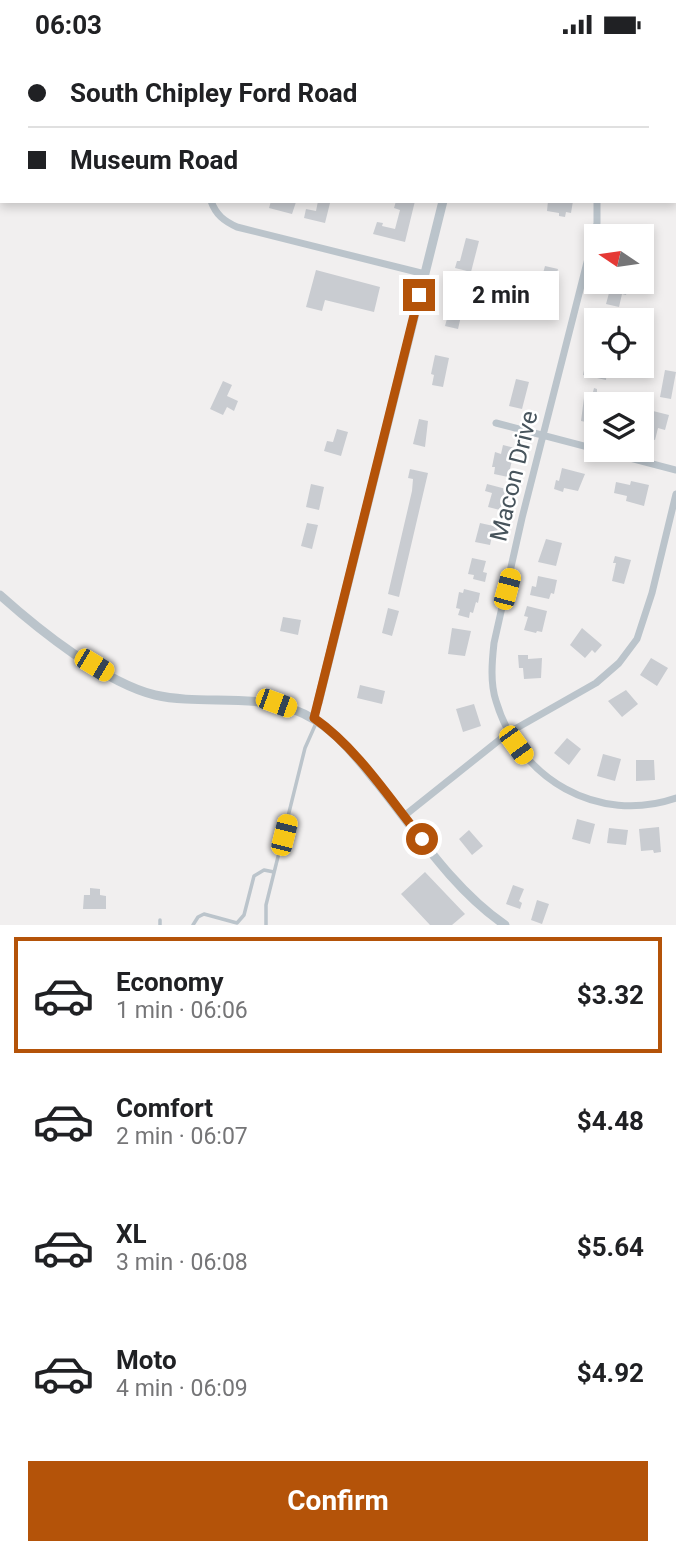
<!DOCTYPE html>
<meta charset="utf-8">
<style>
body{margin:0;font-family:Roboto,sans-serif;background:#f6f6f6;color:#202124;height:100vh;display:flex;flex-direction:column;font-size:26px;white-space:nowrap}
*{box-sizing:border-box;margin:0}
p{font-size:23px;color:#757577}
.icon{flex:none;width:38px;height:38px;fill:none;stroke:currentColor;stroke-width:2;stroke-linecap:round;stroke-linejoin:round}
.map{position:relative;height:876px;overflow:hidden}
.panel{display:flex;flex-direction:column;background:#fff;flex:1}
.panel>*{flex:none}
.top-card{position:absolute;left:0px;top:0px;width:677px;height:154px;box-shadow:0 4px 10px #0003;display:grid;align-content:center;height:154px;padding:0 28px;background:#fff}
.needle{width:46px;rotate:283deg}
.fabs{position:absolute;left:584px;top:175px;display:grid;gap:14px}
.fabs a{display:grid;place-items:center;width:70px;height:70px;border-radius:0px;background:#fff;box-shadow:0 4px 10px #0003;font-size:35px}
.end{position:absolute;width:32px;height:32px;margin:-16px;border:9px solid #b45309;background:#fff;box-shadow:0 0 0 4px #fff}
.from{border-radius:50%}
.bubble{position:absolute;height:49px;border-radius:0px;background:#fff;box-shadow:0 4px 10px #0003;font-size:23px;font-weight:700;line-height:49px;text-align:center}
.car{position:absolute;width:21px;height:42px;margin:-21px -10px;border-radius:9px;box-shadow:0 0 5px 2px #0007;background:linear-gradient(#f5c518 24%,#345 0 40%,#f5c518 0 76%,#345 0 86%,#f5c518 0)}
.top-card b{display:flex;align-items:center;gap:24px;height:66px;font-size:26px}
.top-card b+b{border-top:2px solid #e0e0e0}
.top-card i{width:18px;height:18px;background:#202124}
ul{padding:12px 0 0;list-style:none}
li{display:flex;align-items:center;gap:21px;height:116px;margin:0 14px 10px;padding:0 14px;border:4px solid transparent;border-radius:0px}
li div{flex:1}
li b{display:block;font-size:26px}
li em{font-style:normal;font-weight:700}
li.selected{border-color:#b45309}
li>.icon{width:63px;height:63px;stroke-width:1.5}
.action{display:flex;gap:14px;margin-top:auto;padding:14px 28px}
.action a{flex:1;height:80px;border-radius:0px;background:#b45309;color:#fff;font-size:28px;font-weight:700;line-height:80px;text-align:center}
.status{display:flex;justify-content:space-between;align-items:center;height:49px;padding:0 35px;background:#fff;direction:ltr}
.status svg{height:19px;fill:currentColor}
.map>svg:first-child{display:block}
.building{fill:#c9ccd1}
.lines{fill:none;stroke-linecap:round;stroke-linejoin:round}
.service{stroke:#bbc4cb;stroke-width:3.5}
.minor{stroke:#bbc4cb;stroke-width:7}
.tertiary{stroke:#bbc4cb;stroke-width:9}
.route{stroke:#b45309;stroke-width:9}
.labels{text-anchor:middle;stroke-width:5;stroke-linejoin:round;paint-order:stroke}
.street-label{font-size:24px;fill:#47545c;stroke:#fff}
</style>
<div class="status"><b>06:03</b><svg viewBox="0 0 49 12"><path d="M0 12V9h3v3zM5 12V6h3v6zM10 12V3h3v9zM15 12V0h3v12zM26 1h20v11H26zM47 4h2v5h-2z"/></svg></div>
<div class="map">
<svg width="676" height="876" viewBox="0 0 676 876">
<rect width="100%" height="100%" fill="#f1efef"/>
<path class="building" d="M271 152 296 153 292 165 269 159Z
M318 152 330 154 325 174 304 169 306 160 316 162Z
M396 152H415L405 193 373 185 377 173 383 174 382 177 395 180 400 161 394 159Z
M548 152H573L571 164 566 163 565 168 559 167V164L547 162Z
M466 189 479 192 471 223 455 219 457 212H460Z
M545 217 558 220 552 242 539 239Z
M316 221 380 238 374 263 325 251 322 262 306 258Z
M612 233H625L624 238 628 239 626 246 622 245 619 258 606 255Z
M452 251 464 254 458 280 445 277Z
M435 306 449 309 443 338 432 336 434 326 431 325Z
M585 316 607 317 606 331 583 326Z
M665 321 676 323 671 350 660 348Z
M516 330 529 333 522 360 509 357Z
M223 332 232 336 227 347 238 352 234 362 227 358 223 366 210 360Z
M594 339 597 340V363H594L591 374 581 372 584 349 591 351Z
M653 362 669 366 665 381 658 379 655 391 646 389 650 374 645 372 646 366 652 367Z
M419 370 428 372 425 398 413 395Z
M337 380 348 383 341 407 324 402 327 392 333 393Z
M503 396 515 399 508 428 494 425 495 418H492L495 403 501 405Z
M562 419 585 425 578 442 564 439 563 443 554 440 556 431 559 432Z
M410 420 428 424 399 548 388 545 412 442 413 430 408 429Z
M631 432 649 436 644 457 626 452 627 447 614 444 616 433 630 436Z
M311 435 324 438 319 461 306 458Z
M487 435 506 440 500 461 488 458 492 444 485 442Z
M307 474 318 476 312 500 301 497Z
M480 474 498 478 496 488 492 487 490 496 475 493Z
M546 490 562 494 556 517 538 513Z
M615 507 631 511 624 535 612 532 616 514H613Z
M472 509 486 512 483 523 487 524 485 533 473 530 474 526 468 525Z
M538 527 557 531 554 545 551 544 549 550 530 546 532 537 536 538Z
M464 540 480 544 478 554 476 553 473 564 470 563 469 569 458 566 460 560 456 559 459 543 463 544Z
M527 557 547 562 542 583 537 582 536 584 524 581 528 568 524 567Z
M388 559 399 562 392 587 382 584Z
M283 568 301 571 298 586 280 582Z
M452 579 471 582 465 607 448 605Z
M582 579 602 596 595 604 592 601 585 609 570 596Z
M518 606H528V610L542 609 541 629 524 630 523 619H519Z
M651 609 668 619 657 637 640 626Z
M360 636 385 642 382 655 357 649Z
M626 641 638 655 622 668 608 652Z
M474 655 481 677 463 683 456 660Z
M567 689 581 700 569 716 554 704Z
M603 705 621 710 615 732 597 727Z
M636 711H654L655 731 636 732Z
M577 770 595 775 590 795 572 790Z
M659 778 661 803 654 804 653 801 641 802 639 780Z
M609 779 628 781 626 796 607 794Z
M469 781 483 797 472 806 459 790Z
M425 823 465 865 452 876H430L401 845Z
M513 836 524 840 519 852 522 854 520 860 506 855Z
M90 839 100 840V846L106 847V860H83L84 846H90Z
M537 851 549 855 542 875 531 871Z"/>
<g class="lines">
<path class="service" d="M380 0 388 2
M237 874 244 866 254 827 264 821 274 823
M160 876V871
M193 876 198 868 204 865 237 874
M266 876V856L305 699 317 672"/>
<path class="minor" d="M211 152C216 166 224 172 237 178L425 225
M597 152V174L522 469 494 594C492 612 490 634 496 652 519 730 598 776 676 749
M496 374 676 421
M404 767 508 684 596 634 619 614 637 590 652 544 676 445"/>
<path class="tertiary" d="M480 2V0
M0 546C38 580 105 634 155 646 208 658 267 640 315 671 341 687 359 712 378 735 417 784 453 840 505 876
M318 654 443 152"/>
</g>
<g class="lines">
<path class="route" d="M419 246 314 669C358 700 389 749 422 790"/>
</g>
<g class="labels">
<g class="street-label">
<text transform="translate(514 427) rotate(-76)" y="8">Macon Drive</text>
</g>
</g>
</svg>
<div class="fabs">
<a><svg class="needle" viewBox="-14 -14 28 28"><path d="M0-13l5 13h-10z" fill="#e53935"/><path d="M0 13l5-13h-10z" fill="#757577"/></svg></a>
<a><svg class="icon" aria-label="locate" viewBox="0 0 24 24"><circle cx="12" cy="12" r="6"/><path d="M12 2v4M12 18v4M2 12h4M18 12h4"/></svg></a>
<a><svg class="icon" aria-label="layers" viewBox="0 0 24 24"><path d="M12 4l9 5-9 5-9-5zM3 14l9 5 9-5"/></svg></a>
</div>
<i class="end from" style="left:422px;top:790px"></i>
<i class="end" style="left:419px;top:246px"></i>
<div class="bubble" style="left:443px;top:222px;width:116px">2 min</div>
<i class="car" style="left:507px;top:540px;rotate:15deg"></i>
<i class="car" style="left:94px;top:616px;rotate:121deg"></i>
<i class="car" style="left:276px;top:654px;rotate:110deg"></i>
<i class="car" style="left:516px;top:696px;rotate:144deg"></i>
<i class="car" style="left:284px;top:786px;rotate:14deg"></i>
<div class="top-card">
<b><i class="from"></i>South Chipley Ford Road</b>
<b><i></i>Museum Road</b>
</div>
</div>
<section class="panel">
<ul>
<li class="selected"><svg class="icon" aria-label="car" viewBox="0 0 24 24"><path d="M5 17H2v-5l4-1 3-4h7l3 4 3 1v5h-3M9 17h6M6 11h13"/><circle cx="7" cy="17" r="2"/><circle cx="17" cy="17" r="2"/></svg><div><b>Economy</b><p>1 min · 06:06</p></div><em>$3.32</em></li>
<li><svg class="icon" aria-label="car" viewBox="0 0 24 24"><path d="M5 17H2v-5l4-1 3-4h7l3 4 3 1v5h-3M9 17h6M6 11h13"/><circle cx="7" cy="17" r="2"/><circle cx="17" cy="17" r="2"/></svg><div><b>Comfort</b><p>2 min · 06:07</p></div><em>$4.48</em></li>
<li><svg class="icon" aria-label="car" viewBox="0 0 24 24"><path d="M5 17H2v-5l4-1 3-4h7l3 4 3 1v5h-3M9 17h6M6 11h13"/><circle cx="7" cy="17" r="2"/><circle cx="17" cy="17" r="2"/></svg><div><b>XL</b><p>3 min · 06:08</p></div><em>$5.64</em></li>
<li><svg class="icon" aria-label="car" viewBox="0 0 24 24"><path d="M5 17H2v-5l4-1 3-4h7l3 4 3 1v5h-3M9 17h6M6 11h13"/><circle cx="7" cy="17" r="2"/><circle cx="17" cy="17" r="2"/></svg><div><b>Moto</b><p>4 min · 06:09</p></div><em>$4.92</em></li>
</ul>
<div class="action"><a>Confirm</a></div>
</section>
